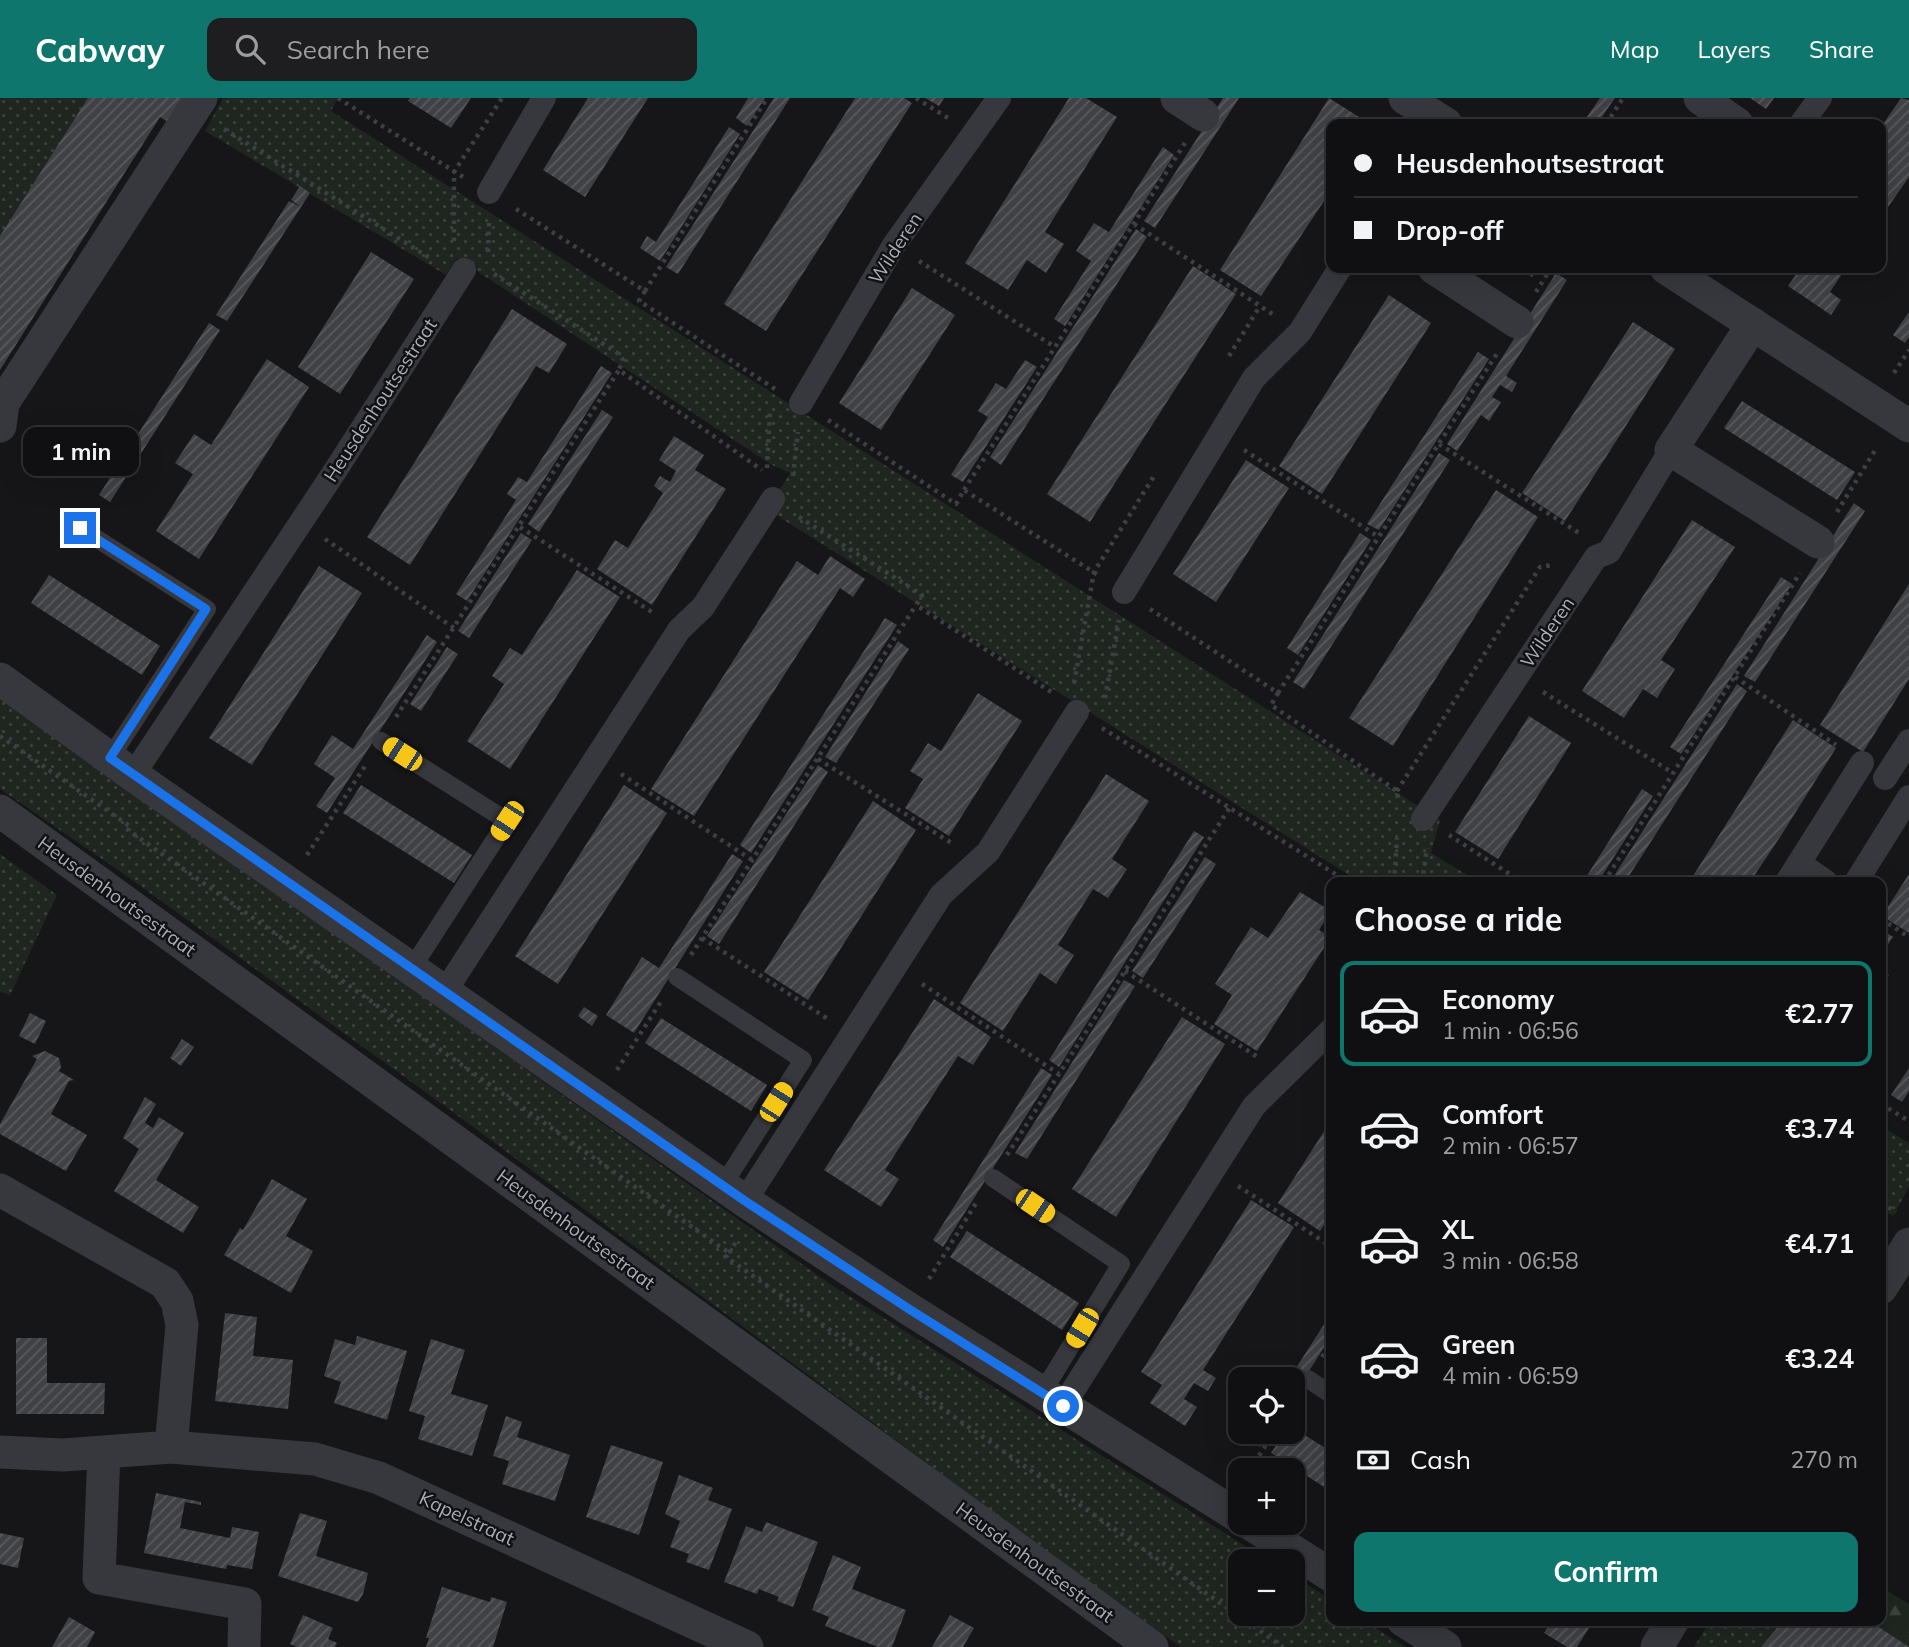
<!DOCTYPE html>
<meta charset="utf-8">
<style>
body{margin:0;font-family:Mulish,sans-serif;background:#1e1e20;color:#f1f3f6;height:100vh;display:flex;flex-direction:column;font-size:26px;white-space:nowrap}
*{box-sizing:border-box;margin:0}
p{font-size:23px;color:#9c9d9f}
.icon{flex:none;width:38px;height:38px;fill:none;stroke:currentColor;stroke-width:2;stroke-linecap:round;stroke-linejoin:round}
.map{position:relative;flex:1;overflow:hidden}
.side{position:absolute;left:1326px;top:779px;width:560px;height:749px;display:flex;flex-direction:column;background:#101012;border-radius:14px;box-shadow:0 7px 28px #0002,0 0 0 2px #303032}
.side>*{flex:none}
.top-card{position:absolute;left:1326px;top:21px;width:560px;height:154px;border-radius:14px;box-shadow:0 7px 28px #0002,0 0 0 2px #303032;display:grid;align-content:center;height:154px;padding:0 28px;background:#101012}
.tools{position:absolute;left:1228px;top:1269px;display:grid;gap:14px}
.tools a{display:grid;place-items:center;width:77px;height:77px;border-radius:14px;background:#101012;box-shadow:0 7px 28px #0002,0 0 0 2px #303032;font-size:35px}
.end{position:absolute;width:32px;height:32px;margin:-16px;border:9px solid #1a73e8;background:#fff;box-shadow:0 0 0 4px #fff}
.from{border-radius:50%}
.bubble{position:absolute;height:49px;border-radius:14px;background:#101012;box-shadow:0 7px 28px #0002,0 0 0 2px #303032;font-size:23px;font-weight:700;line-height:49px;text-align:center}
.car{position:absolute;width:21px;height:42px;margin:-21px -10px;border-radius:9px;box-shadow:0 0 5px 2px #0007;background:linear-gradient(#f5c518 24%,#345 0 40%,#f5c518 0 76%,#345 0 86%,#f5c518 0)}
.top-card b{display:flex;align-items:center;gap:24px;height:66px;font-size:26px}
.top-card b+b{border-top:2px solid #303032}
.top-card i{width:18px;height:18px;background:#f1f3f6}
ul{padding:0;list-style:none}
li{display:flex;align-items:center;gap:21px;height:105px;margin:0 14px 10px;padding:0 14px;border:4px solid transparent;border-radius:14px}
li div{flex:1}
li b{display:block;font-size:26px}
li em{font-style:normal;font-weight:700}
li.selected{border-color:#0f766e}
li>.icon{width:63px;height:63px;stroke-width:1.5}
h2{padding:0 28px;font-size:32px;line-height:84px}
.pay{display:flex;align-items:center;gap:18px;height:77px;padding:0 28px;font-size:26px}
.pay p{margin-inline-start:auto}
.cta{display:flex;gap:14px;margin-top:auto;padding:14px 28px}
.cta a{flex:1;height:80px;border-radius:14px;background:#0f766e;color:#fff;font-size:28px;font-weight:700;line-height:80px;text-align:center}
header{display:flex;align-items:center;gap:42px;box-sizing:border-box;height:98px;padding:0 35px;background:#0f766e;color:#fff}
header strong{font-size:33px}
nav{display:flex;gap:38px;margin-inline-start:auto;font-size:24px}
.search{width:490px;height:63px;background:#1e1e20;display:flex;align-items:center;gap:18px;box-sizing:border-box;padding:0 24px;border-radius:14px;color:#9c9d9f;font-size:26px}
.map>svg:first-child{display:block}
.grass{fill:url(#grass-dots)}
.forest{fill:url(#forest-firs)}
.building{fill:url(#building-hatch)}
.lines{fill:none;stroke-linecap:round;stroke-linejoin:round}
.path{stroke:#3d3f44;stroke-width:4.5;stroke-dasharray:3.5 5;stroke-linecap:butt}
.service{stroke:#37383d;stroke-width:18}
.pedestrian{stroke:#37383d;stroke-width:24}
.minor{stroke:#37383d;stroke-width:33}
.route{stroke:#1a73e8;stroke-width:9}
.labels{text-anchor:middle;stroke-width:5;stroke-linejoin:round;paint-order:stroke}
.street-label{font-size:19px;fill:#a8adb8;stroke:#111113}
</style>
<header>
<strong>Cabway</strong>
<div class="search"><svg class="icon" aria-label="search" viewBox="0 0 24 24"><circle cx="10" cy="10" r="6"/><path d="M15 15l6 6"/></svg>Search here</div>
<nav><a>Map</a><a>Layers</a><a>Share</a></nav>
</header>
<div class="map">
<svg width="1909" height="1549" viewBox="0 0 1909 1549">
<defs>
<pattern id="grass-dots" width="8" height="8" patternUnits="userSpaceOnUse" patternTransform="scale(1.75)"><rect width="8" height="8" fill="#1e261f"/><path d="M2 2h.1M6 6h.1" fill="none" stroke="#3c433d" stroke-width="1.8" stroke-linecap="round"/></pattern>
<pattern id="forest-firs" width="22" height="20" patternUnits="userSpaceOnUse" patternTransform="scale(1.75)"><rect width="22" height="20" fill="#1e261f"/><path d="M5 1l3.5 6h-7zM16 11l3.5 6h-7z" fill="#3c433d"/></pattern>
<pattern id="building-hatch" width="6" height="6" patternUnits="userSpaceOnUse" patternTransform="scale(1.75)"><rect width="6" height="6" fill="#404145"/><path d="M-1 1l2-2M0 6l6-6M5 7l2-2" fill="none" stroke="#595a5e"/></pattern>
</defs>
<rect width="100%" height="100%" fill="#161618"/>
<path class="grass" d="M0 0H172L0 270Z
M223 0H338L331 13 1440 722 1431 755 1479 784H1360L768 412 790 375 772 367 457 160 446 177 205 33Z
M0 600 830 1186 1269 1463H1241V1516H1293V1478L1332 1502V1522L1364 1523 1406 1549H1181L1069 1470 442 1006 121 774 0 691Z
M0 756 57 797 10 897 0 894Z
M1881 1028 1909 1045V1089L1893 1118 1881 1111Z
M1711 1522 1837 1523 1880 1549H1694Z"/>
<path class="forest" d="M1881 1489 1909 1506V1549H1880L1838 1523 1881 1522Z"/>
<path class="building" d="M88 0H192L168 24 160 19 0 272V138Z
M410 0H471L451 30 408 3Z
M588 0H648L585 99 543 72Z
M748 0H765L747 28 736 20Z
M774 0H790L678 176 666 169Z
M855 0H904L912 5 766 233 724 206Z
M925 0H944L939 8Z
M1069 0H1086L1117 19 1045 134 1064 146 1046 175 1027 162 1008 192 965 165Z
M1223 0H1239L1155 130 1144 123Z
M1329 0 1370 26H1332V91L1261 198 1220 172Z
M1600 0H1615L1597 26H1582Z
M1750 0H1774L1766 11Z
M1901 0 1909 2V79L1881 119V29Z
M729 29 740 36 660 163 640 150 647 138 656 144Z
M1163 49 1174 57 1065 228 1054 221 1091 163 1076 153 1094 125 1109 134Z
M300 88 310 95 301 109 291 102Z
M289 103 301 109 227 223 216 217Z
M1136 131 1147 139 1001 367 990 359Z
M371 154 414 181 340 296 298 269Z
M1193 168 1236 196 1090 424 1047 396Z
M1518 170H1537L1532 179Z
M1795 170H1846L1830 194 1841 202 1831 217 1788 188 1799 172Z
M1556 175 1567 182 1506 278 1517 285 1512 294 1500 287 1492 299 1501 304 1489 323 1481 317 1457 353 1447 346Z
M912 190 955 217 881 332 839 305Z
M1389 197 1431 225 1322 396 1279 368Z
M512 211 567 246 549 275 536 268 410 467 367 439Z
M1909 214V239L1905 245 1893 237Z
M1633 224 1675 251 1565 423 1522 395Z
M209 225 220 232 110 404 99 397Z
M1478 254 1489 261 1379 432 1367 426Z
M267 261 309 289 199 461 156 433 193 376 175 365 194 336 211 347Z
M1025 262 1037 269 963 384 951 377 988 319 978 313 996 285 1006 291Z
M601 268 612 275 467 503 456 496 516 402 507 396 518 379 527 384Z
M1742 303 1855 374 1837 402 1724 330Z
M602 312 613 319 539 434 528 426Z
M674 338 704 357 695 372 726 391 652 507 597 471 615 442 628 450 663 395 654 388 660 378 670 384 676 373 659 362Z
M1439 355 1450 362 1304 591 1293 584Z
M1246 362 1289 390 1216 504 1173 476Z
M1496 392 1538 419 1393 648 1349 620Z
M1854 405 1865 413 1755 584 1744 578Z
M1692 422 1735 449 1661 562 1675 571 1657 600 1643 591 1624 620 1582 593Z
M521 435 532 442 469 540 458 533Z
M1360 435 1371 442 1298 557 1287 550Z
M830 458 865 481 853 499 840 490 694 718 651 691 797 463 818 477Z
M319 468 362 495 252 667 209 640Z
M577 472 620 499 510 671 467 643 504 586 492 578 510 550 522 557Z
M49 477 160 548 142 577 31 505Z
M1781 479 1792 486 1681 656 1670 649Z
M1909 486V581L1863 654 1820 627Z
M885 520 897 527 751 755 740 747Z
M427 537 437 544 327 715 316 708 335 680 314 666 332 637 353 651Z
M898 543 909 551 836 665 825 659Z
M447 549 458 556 421 613 410 606Z
M1737 586 1747 593 1638 764 1625 784H1610Z
M978 595 1022 623 949 738 905 710 923 681 910 673 928 645 941 653Z
M1529 618 1571 645 1498 761 1455 734Z
M1793 622 1836 650 1782 736 1750 784H1689Z
M818 667 828 674 719 846 707 838Z
M1106 676 1149 703 1112 761 1127 771 1108 800 1093 791 1058 847 1074 857 1056 886 1040 875 1003 933 960 905Z
M361 687 472 757 454 785 343 715Z
M624 687 667 715 558 886 515 858Z
M1642 691 1653 698 1598 784H1583Z
M873 703 916 732 808 902 764 874Z
M1194 733 1204 739 1059 969 1049 962Z
M732 756 743 763 634 935 606 917 642 859 659 870Z
M1205 759 1216 766 1143 880 1132 873Z
M1909 776V835L1882 818Z
M1300 794 1331 813 1319 832 1331 839 1257 953 1214 926 1232 897 1215 886 1251 829 1268 840Z
M1881 831 1893 839 1881 857Z
M1881 872 1889 877 1881 888Z
M1124 882 1135 888 1027 1061 1015 1055Z
M934 901 991 939 973 967 958 958 940 986 885 1072 899 1081 881 1109 824 1072Z
M584 909 598 918 592 928 578 918Z
M30 915 46 923 35 946 19 938Z
M1182 919 1225 946 1116 1119 1072 1091Z
M661 920 767 987 751 1013 645 945Z
M182 941 194 949 181 968 170 960Z
M45 953 59 960 61 969 59 973 74 982 69 983 51 1016 87 1037 66 1073 0 1036V1026L37 961 32 958Z
M1041 970 1052 977 943 1149 933 1142Z
M1909 970V993L1902 1004 1891 997Z
M145 999 156 1006 145 1025 153 1030 159 1019 184 1035 156 1082 199 1109 183 1135 114 1093 139 1051 123 1040Z
M1332 1021V1115L1320 1133 1278 1105Z
M272 1081 307 1101 286 1138 313 1153 291 1195 224 1157 240 1130 243 1132Z
M1251 1102 1294 1129 1203 1272 1216 1280 1208 1293 1194 1285 1184 1301 1197 1309 1185 1328 1150 1305 1162 1287 1141 1274Z
M967 1133 1079 1205 1062 1232 950 1159Z
M1332 1214V1237L1293 1298V1281H1289Z
M225 1215 257 1219 253 1258 293 1262 288 1311 215 1303Z
M357 1238 407 1253 387 1322 334 1305 341 1284 324 1278 335 1241 355 1247Z
M16 1240H47V1285H105L104 1316H16Z
M431 1241 465 1252 451 1296 488 1307 472 1358 418 1341 425 1318 409 1313Z
M506 1318 522 1324 517 1339 570 1357 555 1403 502 1386 509 1363 493 1358Z
M1293 1330 1332 1354V1394L1271 1355 1285 1334H1293Z
M1255 1334H1270L1260 1349 1249 1343Z
M611 1347 663 1364 639 1437 586 1419Z
M679 1377 713 1390 708 1402 732 1411 709 1472 686 1464 689 1456 670 1449 680 1423 665 1416Z
M156 1395 201 1404V1407L185 1404 180 1430 230 1440 232 1429 259 1434 252 1471 227 1467 226 1471 144 1455Z
M300 1415 327 1423 316 1458 368 1475 363 1496 358 1504 278 1478Z
M766 1424 818 1444 793 1509 777 1503 779 1499 759 1491 757 1496 724 1484 746 1428 762 1434Z
M0 1435 24 1440 18 1470 0 1466Z
M833 1457 861 1469 852 1491 906 1512 892 1549H878L825 1528 829 1519 812 1512Z
M442 1489 490 1504 491 1499 507 1504 493 1549H426L429 1540H426Z
M303 1517 333 1530 328 1541 337 1545 335 1549H297L290 1546Z
M950 1517 974 1530 963 1549H932Z
M69 1519 95 1534 87 1549H52Z
M1552 1522H1594L1577 1549H1567L1544 1535Z
M1777 1522H1868L1909 1549H1761L1778 1529 1775 1527Z"/>
<g class="lines">
<path class="path" d="M338 0 463 79
M916 0 948 20
M1606 26 1623 0
M224 31 433 162
M516 111 645 193 639 203 775 291
M1134 126 1274 217
M454 143V74L502 0
M488 154 489 124
M919 163 1055 249
M494 176 619 256 623 262 619 272 762 372
M645 193 767 0
M1536 194 1551 170
M1229 258 1260 208
M1894 275 1909 252
M828 322 956 406 964 392 1098 477
M1439 346 1579 435
M1244 352 1379 439
M767 370 770 313
M793 378 798 334
M964 392 1185 45
M1837 414 1877 349
M799 419 922 497 916 507 1053 595
M520 429 655 516
M325 441 454 530
M1150 511 1278 595 1271 607 1397 693 1398 700
M1735 579 1836 647
M1074 585 1094 474 1154 378
M1543 594 1673 675
M1278 595 1498 254
M1105 600 1119 522
M396 619 619 272
M1102 630 1348 784
M0 638 131 729 128 732 729 1155 726 1159 1283 1549
M818 661 953 746
M621 676 752 762
M1397 693 1540 469 1553 467
M1449 737 1522 784
M307 757 367 665
M1394 784 1397 740
M1422 784 1427 750
M1604 784 1800 475
M1881 821 1909 839
M702 840 828 921
M691 857 916 507
M1125 873 1259 960
M922 886 1059 976
M617 972 662 902
M1881 1006 1909 1023
M1007 1057 1230 709
M1238 1088 1332 1149
M1881 1105 1896 1114
M729 1155 738 1141
M929 1181 978 1102
M1322 1259 1332 1244
M1250 1372 1274 1334"/>
<path class="service" d="M80 430 207 511 110 660
M381 643 507 723 412 870
M677 879 803 962 723 1087
M993 1080 1121 1166 1042 1295
M1308 1281 1332 1297"/>
<path class="pedestrian" d="M1801 26 1820 0
M489 94 544 0
M801 305 894 147 999 0
M1124 494 1254 280 1300 234 1340 170
M133 677 335 373 464 172
M1885 680 1909 643
M1423 721 1596 459 1609 454 1671 352
M1799 765 1825 783
M1787 784 1862 665
M1856 784 1909 699
M444 895 679 532 703 509 773 401
M745 1103 941 797 988 754 1077 614
M1063 1308 1254 1008 1332 931"/>
<path class="minor" d="M1177 0 1203 17
M1405 0 1446 26
M1700 0 1737 26
M1434 170 1517 224
M1666 170 1909 328
M1753 226 1671 352 1818 444
M0 328 3 305 201 0
M0 581 133 677 745 1103 909 1211 1241 1420
M0 713 1152 1549
M0 1092 165 1185 177 1203 182 1227 171 1349
M1881 1190 1909 1146
M0 1354 63 1357 171 1349 315 1361 379 1380 747 1549
M104 1354 99 1480 245 1506 244 1549
M1248 1424 1332 1478
M1403 1522 1445 1549
M1657 1549 1673 1522"/>
</g>
<g class="lines">
<path class="route" d="M80 430 206 511 110 660 745 1103 909 1211 1063 1308"/>
</g>
<g class="labels">
<g class="street-label">
<text transform="translate(895 150) rotate(-57)" y="7">Wilderen</text>
<text transform="translate(380 302) rotate(-57)" y="7">Heusdenhoutsestraat</text>
<text transform="translate(1547 534) rotate(-56)" y="7">Wilderen</text>
<text transform="translate(117 798) rotate(36)" y="7">Heusdenhoutsestraat</text>
<text transform="translate(576 1131) rotate(36)" y="7">Heusdenhoutsestraat</text>
<text transform="translate(467 1420) rotate(25)" y="7">Kapelstraat</text>
<text transform="translate(1035 1464) rotate(36)" y="7">Heusdenhoutsestraat</text>
</g>
</g>
</svg>
<div class="tools">
<a><svg class="icon" aria-label="locate" viewBox="0 0 24 24"><circle cx="12" cy="12" r="6"/><path d="M12 2v4M12 18v4M2 12h4M18 12h4"/></svg></a>
<a>+</a>
<a>−</a>
</div>
<i class="end from" style="left:1063px;top:1308px"></i>
<i class="end" style="left:80px;top:430px"></i>
<div class="bubble" style="left:23px;top:329px;width:116px">1 min</div>
<i class="car" style="left:402px;top:656px;rotate:303deg"></i>
<i class="car" style="left:507px;top:723px;rotate:213deg"></i>
<i class="car" style="left:776px;top:1004px;rotate:32deg"></i>
<i class="car" style="left:1035px;top:1108px;rotate:124deg"></i>
<i class="car" style="left:1082px;top:1230px;rotate:211deg"></i>
<div class="top-card">
<b><i class="from"></i>Heusdenhoutsestraat</b>
<b><i></i>Drop-off</b>
</div>
<section class="side">
<h2>Choose a ride</h2>
<ul>
<li class="selected"><svg class="icon" aria-label="car" viewBox="0 0 24 24"><path d="M5 17H2v-5l4-1 3-4h7l3 4 3 1v5h-3M9 17h6M6 11h13"/><circle cx="7" cy="17" r="2"/><circle cx="17" cy="17" r="2"/></svg><div><b>Economy</b><p>1 min · 06:56</p></div><em>€2.77</em></li>
<li><svg class="icon" aria-label="car" viewBox="0 0 24 24"><path d="M5 17H2v-5l4-1 3-4h7l3 4 3 1v5h-3M9 17h6M6 11h13"/><circle cx="7" cy="17" r="2"/><circle cx="17" cy="17" r="2"/></svg><div><b>Comfort</b><p>2 min · 06:57</p></div><em>€3.74</em></li>
<li><svg class="icon" aria-label="car" viewBox="0 0 24 24"><path d="M5 17H2v-5l4-1 3-4h7l3 4 3 1v5h-3M9 17h6M6 11h13"/><circle cx="7" cy="17" r="2"/><circle cx="17" cy="17" r="2"/></svg><div><b>XL</b><p>3 min · 06:58</p></div><em>€4.71</em></li>
<li><svg class="icon" aria-label="car" viewBox="0 0 24 24"><path d="M5 17H2v-5l4-1 3-4h7l3 4 3 1v5h-3M9 17h6M6 11h13"/><circle cx="7" cy="17" r="2"/><circle cx="17" cy="17" r="2"/></svg><div><b>Green</b><p>4 min · 06:59</p></div><em>€3.24</em></li>
</ul>
<div class="pay"><svg class="icon" aria-label="cash" viewBox="0 0 24 24"><path d="M3 7h18v10H3z"/><circle cx="12" cy="12" r="2"/></svg>Cash<p>270 m</p></div>
<div class="cta"><a>Confirm</a></div>
</section>
</div>
